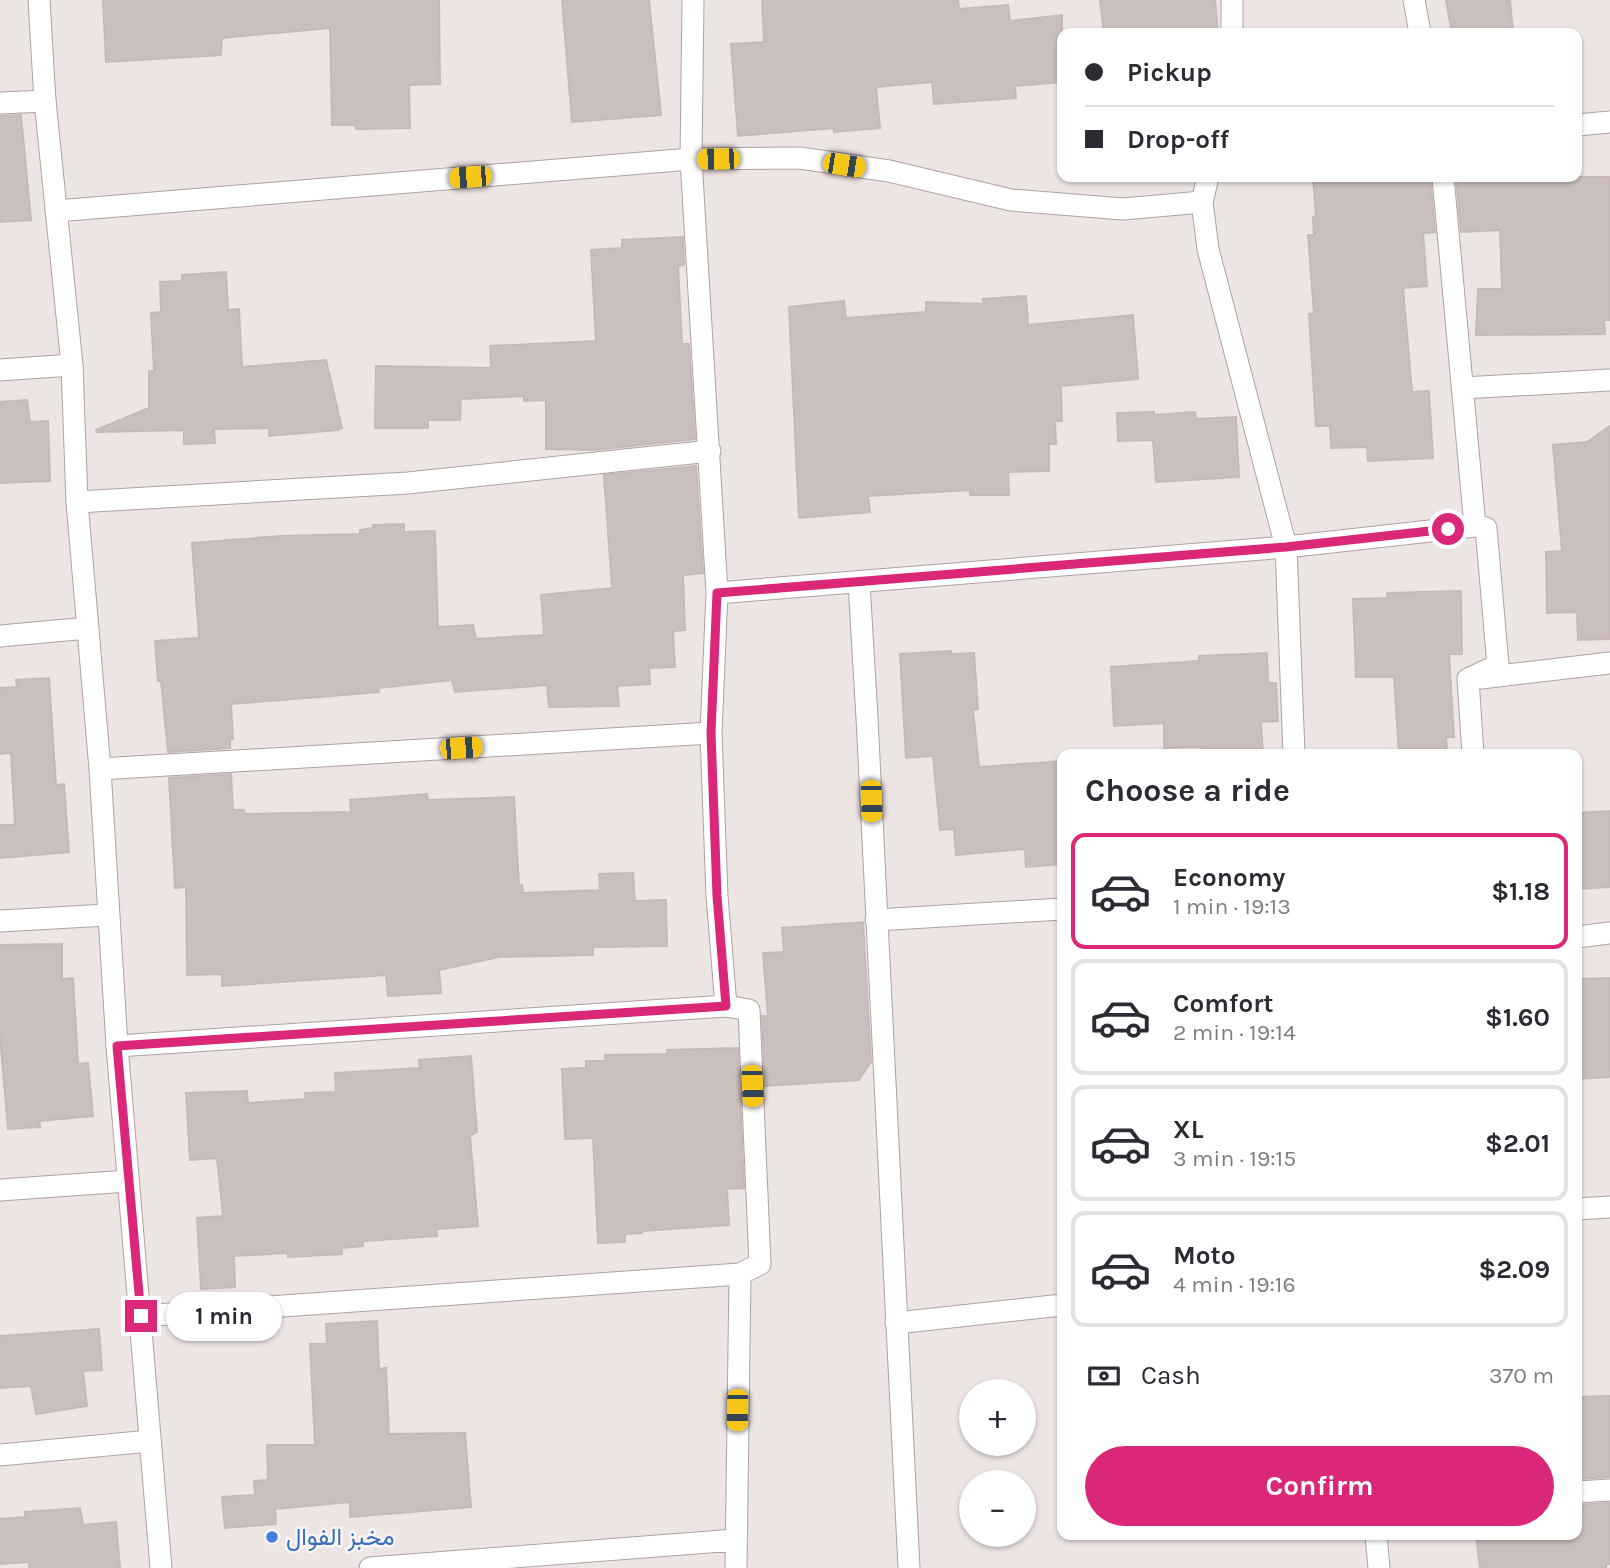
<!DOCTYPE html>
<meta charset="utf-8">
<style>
body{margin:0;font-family:Karla,Vazirmatn,sans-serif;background:#f7f7f7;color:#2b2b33;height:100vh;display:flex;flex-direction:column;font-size:26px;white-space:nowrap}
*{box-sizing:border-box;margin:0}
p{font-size:23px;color:#7c7c81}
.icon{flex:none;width:38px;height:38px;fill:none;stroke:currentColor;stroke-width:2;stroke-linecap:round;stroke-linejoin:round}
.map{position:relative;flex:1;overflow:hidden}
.panel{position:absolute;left:1057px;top:749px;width:525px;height:791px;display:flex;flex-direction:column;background:#fff;border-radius:14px;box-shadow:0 2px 5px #0004}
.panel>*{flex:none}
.banner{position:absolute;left:1057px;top:28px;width:525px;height:154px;border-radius:14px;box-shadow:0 2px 5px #0004;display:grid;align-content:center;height:154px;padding:0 28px;background:#fff}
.buttons{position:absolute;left:959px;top:1379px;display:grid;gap:14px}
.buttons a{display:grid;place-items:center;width:77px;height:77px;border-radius:50%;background:#fff;box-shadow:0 2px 5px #0004;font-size:35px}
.end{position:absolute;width:32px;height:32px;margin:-16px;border:9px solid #db2777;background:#fff;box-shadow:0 0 0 4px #fff}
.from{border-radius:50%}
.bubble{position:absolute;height:49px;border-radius:24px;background:#fff;box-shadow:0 2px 5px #0004;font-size:23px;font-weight:700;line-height:49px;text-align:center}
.car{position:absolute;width:21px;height:42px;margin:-21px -10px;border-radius:9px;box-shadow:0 0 5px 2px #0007;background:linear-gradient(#f5c518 24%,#345 0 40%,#f5c518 0 76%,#345 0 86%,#f5c518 0)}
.banner b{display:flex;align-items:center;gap:24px;height:66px;font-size:26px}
.banner b+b{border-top:2px solid #e1e1e2}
.banner i{width:18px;height:18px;background:#2b2b33}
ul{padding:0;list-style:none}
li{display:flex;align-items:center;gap:21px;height:116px;margin:0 14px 10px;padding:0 14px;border:4px solid #e1e1e2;border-radius:14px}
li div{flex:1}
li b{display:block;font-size:26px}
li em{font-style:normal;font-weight:700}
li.selected{border-color:#db2777}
li>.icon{width:63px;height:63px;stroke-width:1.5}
h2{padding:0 28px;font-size:32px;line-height:84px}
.pay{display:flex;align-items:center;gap:18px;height:77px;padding:0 28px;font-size:26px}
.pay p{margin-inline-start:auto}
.cta{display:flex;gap:14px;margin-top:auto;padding:14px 28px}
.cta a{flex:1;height:80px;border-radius:42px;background:#db2777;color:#fff;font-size:28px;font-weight:700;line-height:80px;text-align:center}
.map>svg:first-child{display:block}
.building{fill:#cabfbc;stroke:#c6b9b7;stroke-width:2}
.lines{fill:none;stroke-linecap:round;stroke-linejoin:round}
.street-casing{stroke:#aea29f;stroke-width:23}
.secondary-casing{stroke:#b2a29d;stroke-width:23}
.street{stroke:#fff;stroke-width:21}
.secondary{stroke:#fff;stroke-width:21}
.route{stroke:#db2777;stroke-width:9}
.shop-dot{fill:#3f7fe0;stroke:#f9f5f4;stroke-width:2.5}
.labels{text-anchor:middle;stroke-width:5;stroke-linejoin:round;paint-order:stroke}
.shop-label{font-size:24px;fill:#366cbe;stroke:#f9f5f4;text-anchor:start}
</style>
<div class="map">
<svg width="1610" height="1568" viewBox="0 0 1610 1568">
<rect width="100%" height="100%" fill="#ede5e4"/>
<path class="building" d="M103 0H439L440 84 409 85 410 128 356 129 355 125H332L330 28 222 38 221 55 106 62Z
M562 0H649L661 115 572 122Z
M762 0H958L959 9 1008 5 1010 21 1062 15V82L1015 86 1016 98 934 104 932 82 876 87 880 128 834 132V128L738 136 731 44 764 42Z
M1100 0H1215L1218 33H1104Z
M1446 0H1510L1513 33H1452Z
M21 115 31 220 0 222V116Z
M1313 177H1430L1435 232 1423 233 1427 286 1403 288 1412 392 1429 391 1433 458 1368 461 1367 447 1331 448 1330 426H1316L1309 314 1314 313 1308 235H1314L1313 217H1316Z
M1456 177H1610V320H1604L1605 334 1476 335 1478 289H1502L1500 230 1461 232Z
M683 237 684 265 678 266 682 344H689L695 439 593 450 546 449V400L524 401V396L461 399 460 420H428V428H375L376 366 491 368 490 346 596 341 591 250 622 248V240Z
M226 272 228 310 239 309 242 367 326 360 342 428H338L339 430 269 436V428L214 429 215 443 184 444V430L97 432 96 430 149 408V371H154L151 313 161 312 160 282 182 281V275Z
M1026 296 1028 325 1133 315 1138 379 1061 386 1062 421H1055L1056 444H1049V471L1008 472 1009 495H970V490L868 496 870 512 799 518 789 307 844 301 846 318 926 312V302L984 304 983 299Z
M27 400 30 422 48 421 50 481 0 483V402Z
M1154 412V415L1195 412 1196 419 1236 417 1239 477 1156 482 1153 440 1118 441 1117 413Z
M1610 426V639L1578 640 1577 612 1547 613 1546 552 1562 551 1553 445 1587 442Z
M696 466 703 573 683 575 685 630 673 631 675 667 649 668 650 684 617 686 619 706 549 707 547 685 455 692 452 680 378 688 379 692 231 704 233 739H230V748L168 752 161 681H158L155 641 199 638 192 543 281 536 360 534V530L373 528V525L404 524V532L435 531 438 627 473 625 476 639 544 635 541 595 612 588 604 475Z
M1461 591 1462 654H1449L1454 737H1446L1447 754H1399L1394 677H1356L1353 599 1388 598 1387 593Z
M951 651V654L974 653 978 709 973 710 979 767 1062 761V864L1026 867 1025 849 956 855 954 829 940 830 933 756 906 758 900 654Z
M1267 653 1268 683H1276L1278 721 1261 722 1263 754H1201L1200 747 1164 748V723L1114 726 1111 667 1199 661V656Z
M49 678 56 785 64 784 69 852 0 858V825H15L11 753 0 754V688L17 687 16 680Z
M231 774 233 810H244L245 814 351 812 350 800 427 794 428 800 514 797 519 885H522L523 893 600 890 599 874 633 873 635 901 666 900 667 946 593 947V955L499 957 439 970 441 993 388 996 386 975 222 986V974L187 975 186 887 175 888 169 778Z
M1610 811V887L1577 889V813Z
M863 922 871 1062 859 1080 765 1086 762 1016H768L763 953 784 952 782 928Z
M62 944V979L73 978 78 1064 88 1063 93 1116 39 1121 40 1127 8 1129 0 1036V945Z
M1610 978V1077L1577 1079V979Z
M738 1048 744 1188 727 1189 729 1225 642 1231V1233L625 1234V1242L598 1243 593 1138 565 1139 562 1069 586 1068V1061H605V1055L667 1054V1050Z
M471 1056 477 1132 470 1136 478 1226 436 1229 437 1236 363 1241V1246L342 1248V1254L288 1257V1253L234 1256 235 1287 201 1289 197 1218 223 1216 217 1158 190 1160 186 1093 247 1091 248 1103 306 1099 305 1093 336 1092 335 1073 420 1068 419 1060Z
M377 1321 379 1369 386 1368 389 1434 465 1433 471 1507 350 1517V1502L275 1509 276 1524 225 1528 222 1497 255 1495 254 1481 268 1480 267 1445H315L310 1344H327L326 1324Z
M99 1329 102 1370 83 1371 87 1406 36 1414 31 1386 0 1388V1336Z
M1610 1396V1477L1577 1479V1397Z
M1610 1503V1564H1606V1568H1480L1476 1535H1577V1505Z
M80 1508 83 1525 116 1522 120 1568H29V1562L0 1564V1519L25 1517V1512Z"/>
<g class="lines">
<defs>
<path id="street" d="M693 0 691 159 717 593 711 733 717 896 726 1006 749 1010 760 1264 740 1274 736 1568
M1414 0 1420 33
M1232 33V0
M0 103 45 101
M1577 125 1610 122
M1208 177 1202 202 1208 249 1286 547 1294 754
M1443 177 1475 526 1486 528 1498 665 1468 679 1473 754
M56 211 691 159 800 158 889 171 1011 200 1123 209 1202 202
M0 370 72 365
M1462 388 1610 380
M77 502 408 483 710 451
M859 583 867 718 909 1568
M717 593 1286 547 1475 526
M0 636 88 628
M1481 678 1610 663
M100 769 711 733
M876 920 1062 909
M0 921 107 915
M1577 937 1610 933
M117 1046 726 1006
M0 1190 128 1181
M1577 1209 1610 1207
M141 1316 740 1274
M896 1323 1062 1305
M0 1455 150 1441
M1577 1492 1610 1490
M1376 1535 1379 1568
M370 1568 735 1540"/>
<path id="secondary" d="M39 0 45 101 72 365 77 502 100 769 117 1046 161 1568"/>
</defs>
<use href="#street" class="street-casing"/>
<use href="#secondary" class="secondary-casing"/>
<use href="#street" class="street"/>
<use href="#secondary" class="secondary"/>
</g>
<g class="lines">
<path class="route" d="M141 1316 117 1046 726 1006 717 896 711 733 717 593 1286 547 1448 529"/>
</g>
<circle class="shop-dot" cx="272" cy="1537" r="7"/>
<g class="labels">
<g class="shop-label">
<text x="286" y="1545">مخبز الفوال</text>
</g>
</g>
</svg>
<div class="buttons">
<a>+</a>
<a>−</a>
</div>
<i class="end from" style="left:1448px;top:529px"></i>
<i class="end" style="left:141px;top:1316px"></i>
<div class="bubble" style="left:166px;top:1292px;width:116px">1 min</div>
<i class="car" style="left:718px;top:159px;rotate:269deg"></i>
<i class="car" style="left:844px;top:165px;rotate:99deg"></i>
<i class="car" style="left:470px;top:177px;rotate:266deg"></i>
<i class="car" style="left:461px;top:748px;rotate:86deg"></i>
<i class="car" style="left:871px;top:801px;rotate:178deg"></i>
<i class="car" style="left:752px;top:1086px;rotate:178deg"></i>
<i class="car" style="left:737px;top:1410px;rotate:181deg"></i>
<div class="banner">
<b><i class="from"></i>Pickup</b>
<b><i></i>Drop-off</b>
</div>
<section class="panel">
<h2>Choose a ride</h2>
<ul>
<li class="selected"><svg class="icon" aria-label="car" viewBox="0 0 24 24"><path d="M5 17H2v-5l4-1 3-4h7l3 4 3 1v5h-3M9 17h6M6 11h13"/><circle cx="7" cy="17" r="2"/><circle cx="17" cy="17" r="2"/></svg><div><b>Economy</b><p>1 min · 19:13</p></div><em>$1.18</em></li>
<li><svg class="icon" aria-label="car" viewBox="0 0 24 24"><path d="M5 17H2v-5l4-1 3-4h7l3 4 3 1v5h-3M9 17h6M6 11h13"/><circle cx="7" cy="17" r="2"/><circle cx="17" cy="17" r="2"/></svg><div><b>Comfort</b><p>2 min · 19:14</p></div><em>$1.60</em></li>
<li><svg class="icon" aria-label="car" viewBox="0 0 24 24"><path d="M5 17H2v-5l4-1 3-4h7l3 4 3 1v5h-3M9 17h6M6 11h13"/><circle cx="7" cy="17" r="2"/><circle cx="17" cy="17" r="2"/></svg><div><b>XL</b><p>3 min · 19:15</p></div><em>$2.01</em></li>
<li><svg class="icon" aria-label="car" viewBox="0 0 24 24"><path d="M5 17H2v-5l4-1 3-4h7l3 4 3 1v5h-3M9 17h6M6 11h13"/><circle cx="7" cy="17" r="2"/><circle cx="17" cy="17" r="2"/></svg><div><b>Moto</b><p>4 min · 19:16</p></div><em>$2.09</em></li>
</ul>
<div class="pay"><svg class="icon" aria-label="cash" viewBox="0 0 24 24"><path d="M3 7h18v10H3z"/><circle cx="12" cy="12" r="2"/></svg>Cash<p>370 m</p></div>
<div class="cta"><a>Confirm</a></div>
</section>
</div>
